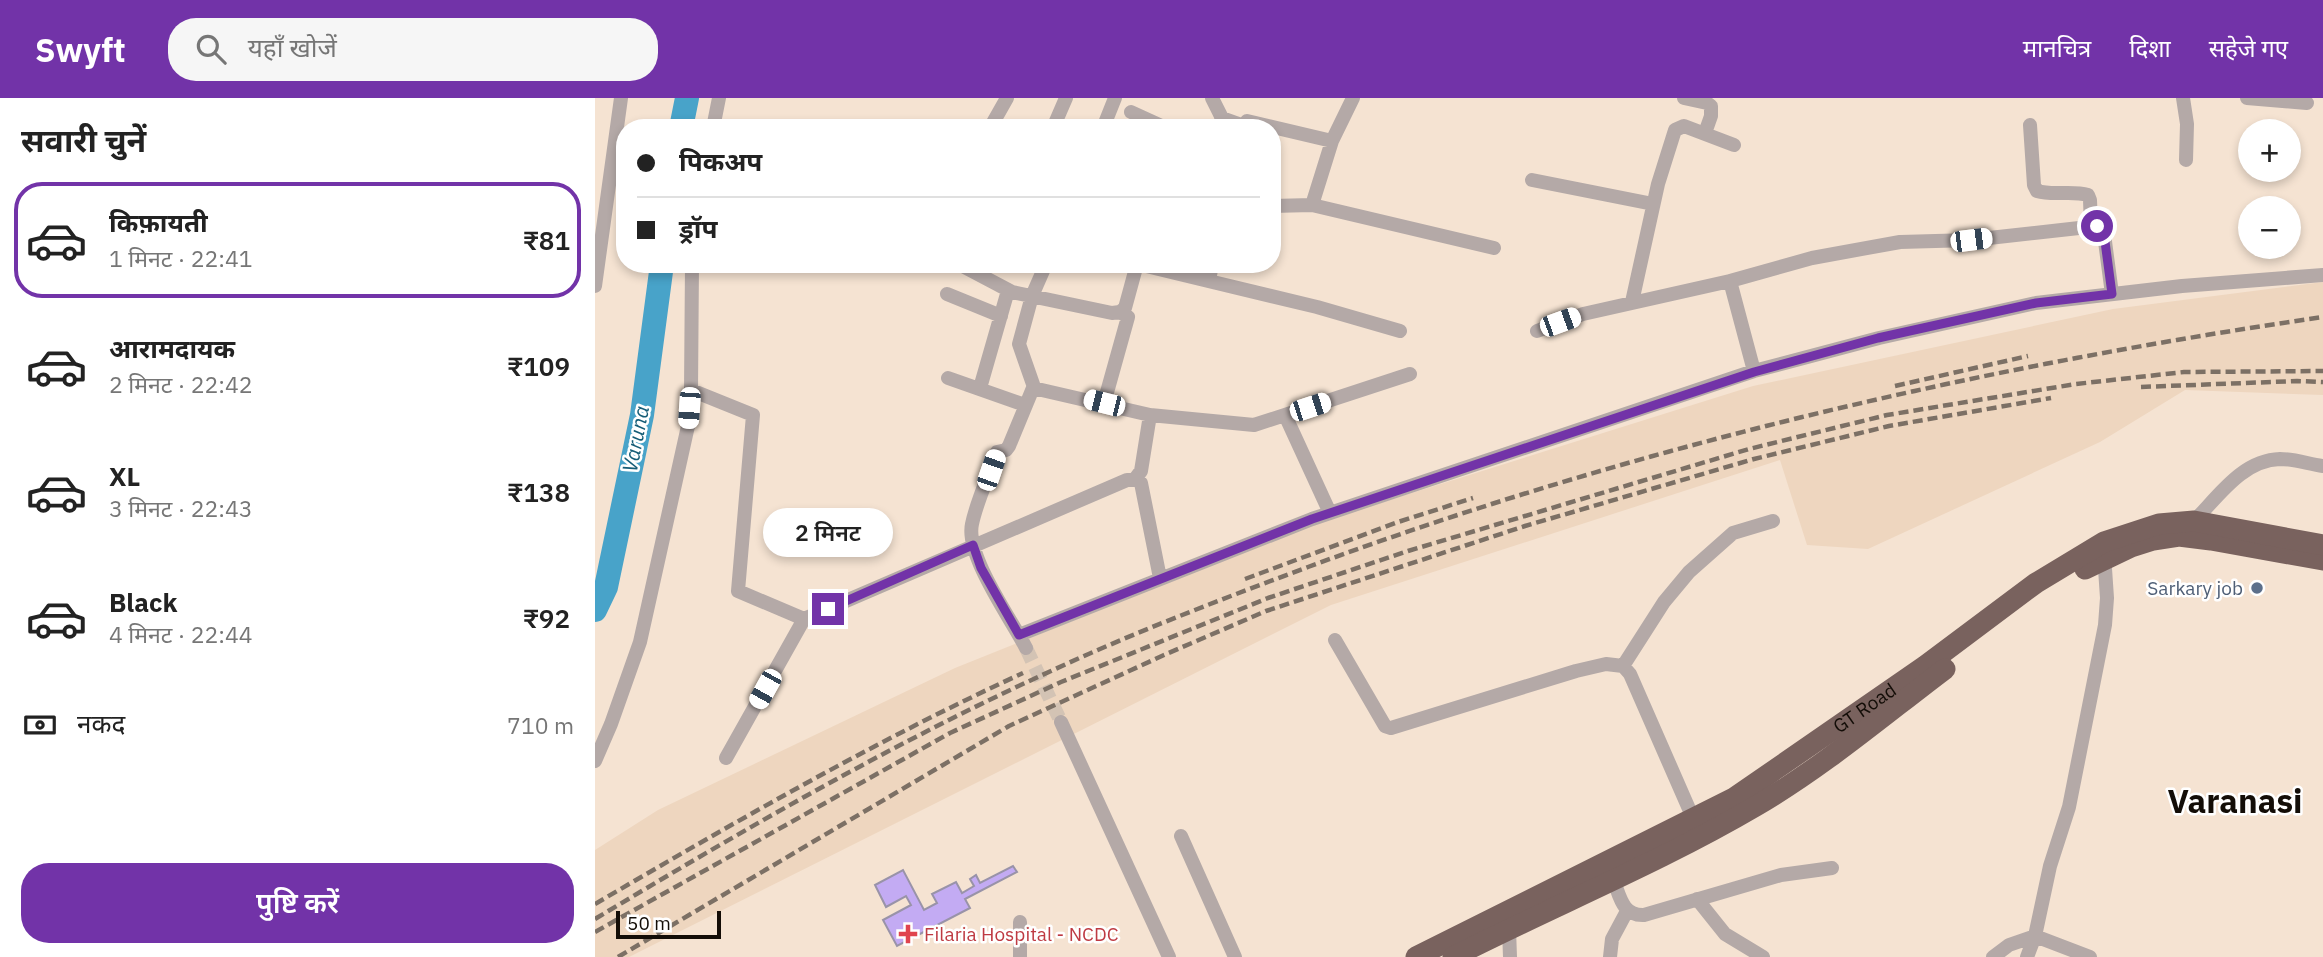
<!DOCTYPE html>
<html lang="hi">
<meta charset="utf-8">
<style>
body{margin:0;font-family:"IBM Plex Sans","Noto Sans Devanagari",sans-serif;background:#f6f6f6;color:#222;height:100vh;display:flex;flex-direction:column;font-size:26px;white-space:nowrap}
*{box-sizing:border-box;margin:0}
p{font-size:23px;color:#767676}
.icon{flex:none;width:38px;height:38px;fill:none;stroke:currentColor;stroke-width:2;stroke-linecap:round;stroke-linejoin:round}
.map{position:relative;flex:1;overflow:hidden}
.panel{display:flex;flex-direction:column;background:#fff;width:595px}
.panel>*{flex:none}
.guide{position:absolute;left:21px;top:21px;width:665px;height:154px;border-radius:28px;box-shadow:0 4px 10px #0003;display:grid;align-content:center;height:154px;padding:0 21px;background:#fff}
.controls{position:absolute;left:1643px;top:21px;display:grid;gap:14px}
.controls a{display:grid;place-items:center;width:63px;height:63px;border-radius:50%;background:#fff;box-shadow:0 4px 10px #0003;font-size:35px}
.scale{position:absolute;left:21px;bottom:18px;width:105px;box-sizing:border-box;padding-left:7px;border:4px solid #130d07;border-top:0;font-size:19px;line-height:24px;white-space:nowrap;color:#130d07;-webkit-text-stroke:5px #fff;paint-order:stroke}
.end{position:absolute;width:32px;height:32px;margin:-16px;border:9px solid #7233a8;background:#fff;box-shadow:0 0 0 4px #fff}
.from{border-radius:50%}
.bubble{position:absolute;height:49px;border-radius:24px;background:#fff;box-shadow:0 4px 10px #0003;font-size:23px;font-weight:600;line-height:49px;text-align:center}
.car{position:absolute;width:21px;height:42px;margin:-21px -10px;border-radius:9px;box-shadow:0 0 5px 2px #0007;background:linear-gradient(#fff 24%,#345 0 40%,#fff 0 76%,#345 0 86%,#fff 0)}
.guide b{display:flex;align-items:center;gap:24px;height:66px;font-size:26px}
.guide b+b{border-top:2px solid #e0e0e0}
.guide i{width:18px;height:18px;background:#222}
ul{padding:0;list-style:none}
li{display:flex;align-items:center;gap:21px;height:116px;margin:0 14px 10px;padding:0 7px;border:4px solid transparent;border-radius:28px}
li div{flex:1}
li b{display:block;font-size:26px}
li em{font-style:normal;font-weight:600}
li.current{border-color:#7233a8}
li>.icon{width:63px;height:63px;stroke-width:1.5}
h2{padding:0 21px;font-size:32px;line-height:84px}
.pay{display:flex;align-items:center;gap:18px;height:77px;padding:0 21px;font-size:26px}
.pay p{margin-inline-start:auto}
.button{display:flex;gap:14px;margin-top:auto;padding:14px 21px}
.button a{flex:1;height:80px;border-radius:28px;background:#7233a8;color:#fff;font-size:28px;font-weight:600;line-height:80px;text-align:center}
header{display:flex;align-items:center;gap:42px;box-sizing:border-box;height:98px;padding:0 35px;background:#7233a8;color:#fff}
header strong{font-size:33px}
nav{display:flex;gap:38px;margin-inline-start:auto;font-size:24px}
.search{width:490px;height:63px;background:#f6f6f6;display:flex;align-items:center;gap:18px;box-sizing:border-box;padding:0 24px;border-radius:28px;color:#767676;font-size:26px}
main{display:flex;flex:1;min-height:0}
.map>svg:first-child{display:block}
.built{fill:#eed6bf}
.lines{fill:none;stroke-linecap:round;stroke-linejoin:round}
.river{stroke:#48a3c9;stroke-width:24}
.building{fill:#c3abf3;stroke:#9993a8;stroke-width:2}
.minor-tunnel{stroke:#d3c3b4;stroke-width:14;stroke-dasharray:14 7;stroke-linecap:butt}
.minor{stroke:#b4a9a7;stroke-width:14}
.highway{stroke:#79625e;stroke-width:21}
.rail{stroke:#7c7065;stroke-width:4.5;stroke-dasharray:10 5;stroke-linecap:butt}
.route{stroke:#7233a8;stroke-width:9}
.service-dot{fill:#5c6f8a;stroke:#fff;stroke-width:2.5}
.health-dot{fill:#e0444e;stroke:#fff;stroke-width:2.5}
.labels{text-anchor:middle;stroke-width:5;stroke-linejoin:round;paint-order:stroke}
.service-label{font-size:19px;fill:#4e5e75;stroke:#fff;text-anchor:end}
.street-label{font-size:19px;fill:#130d07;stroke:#fff}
.health-label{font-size:19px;fill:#be3a42;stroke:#fff;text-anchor:start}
.water-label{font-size:21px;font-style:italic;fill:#165d77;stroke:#fff}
.town-label{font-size:33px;font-weight:bold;fill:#130d07;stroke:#fff}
</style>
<header>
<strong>Swyft</strong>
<div class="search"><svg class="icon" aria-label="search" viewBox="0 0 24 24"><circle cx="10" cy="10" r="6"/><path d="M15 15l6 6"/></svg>यहाँ खोजें</div>
<nav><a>मानचित्र</a><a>दिशा</a><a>सहेजे गए</a></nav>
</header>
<main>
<section class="panel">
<h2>सवारी चुनें</h2>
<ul>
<li class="current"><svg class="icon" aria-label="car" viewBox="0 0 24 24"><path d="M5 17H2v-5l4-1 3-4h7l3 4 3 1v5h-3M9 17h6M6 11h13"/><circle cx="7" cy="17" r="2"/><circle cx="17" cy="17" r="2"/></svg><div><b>किफ़ायती</b><p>1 मिनट · 22:41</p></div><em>₹81</em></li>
<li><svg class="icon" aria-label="car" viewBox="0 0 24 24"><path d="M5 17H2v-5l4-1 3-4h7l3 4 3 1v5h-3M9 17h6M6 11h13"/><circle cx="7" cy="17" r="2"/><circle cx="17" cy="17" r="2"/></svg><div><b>आरामदायक</b><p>2 मिनट · 22:42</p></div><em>₹109</em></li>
<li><svg class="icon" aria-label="car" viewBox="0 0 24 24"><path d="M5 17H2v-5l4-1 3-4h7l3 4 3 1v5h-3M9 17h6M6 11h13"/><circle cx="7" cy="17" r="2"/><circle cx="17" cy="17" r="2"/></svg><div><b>XL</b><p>3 मिनट · 22:43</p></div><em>₹138</em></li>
<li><svg class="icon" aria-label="car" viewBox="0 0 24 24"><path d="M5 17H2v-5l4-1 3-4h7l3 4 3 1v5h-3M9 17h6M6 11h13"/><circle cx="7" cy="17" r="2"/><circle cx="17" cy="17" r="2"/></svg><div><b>Black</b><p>4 मिनट · 22:44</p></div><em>₹92</em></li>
</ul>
<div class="pay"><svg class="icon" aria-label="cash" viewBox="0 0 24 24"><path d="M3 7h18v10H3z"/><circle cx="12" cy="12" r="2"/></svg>नकद<p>710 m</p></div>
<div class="button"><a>पुष्टि करें</a></div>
</section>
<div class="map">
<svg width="1728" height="859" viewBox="0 0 1728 859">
<rect width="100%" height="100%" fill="#f5e3d2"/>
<path class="built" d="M1728 184V297L1590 292 1505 344 1273 451 1212 447 1185 362 736 507 34 859H0V752L63 712 360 570 718 426 1158 288 1518 211Z"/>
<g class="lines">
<path class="river" d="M86 30 92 0
M0 512 11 489 47 317 67 166"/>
</g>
<path class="building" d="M418 768 422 774 370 801 375 810 302 848 288 822 316 807 311 798 291 809 280 787 308 772 329 812 342 805 337 796 361 784 367 795 379 788 375 781 381 777 385 785Z"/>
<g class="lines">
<path class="minor-tunnel" d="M431 550 466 624"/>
<path class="minor" d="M617 0 627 20
M1089 0 1112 5 1116 8V18L1110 35
M1588 0 1592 26 1591 62
M1652 0 1712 5
M536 14 571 30
M1435 27 1439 87 1442 93C1459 98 1476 92 1493 97L1495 102 1496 128
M118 30 124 0
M395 30 412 0
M458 30 471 0
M508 30 520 0
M623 30 627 20 652 29V23L737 43
M937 82 1058 106
M717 107 899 150
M677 108 717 107 737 43 758 0
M364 166 417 194 517 215 525 214 533 219 509 305
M543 166 722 209 805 233
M614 183 617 166
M1135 183 1217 160 1305 144 1376 142 1502 128 1509 136 1517 196
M0 188 26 0
M352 196 406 218
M1037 204 1063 86 1080 32 1089 28 1139 47
M525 214 530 210 542 166
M942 233 988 216 1135 183 1159 273
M353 280 430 307
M439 289 424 246 437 198 451 166
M385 290 412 196 417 194
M96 292 158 317 143 493 209 521
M690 317 735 415
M540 381 546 373 555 317
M1599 423C1623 399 1647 362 1685 361 1699 361 1714 366 1728 368
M424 537 717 421 1159 273 1284 240 1441 205 1587 188 1728 177
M740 542 790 628 796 630 981 573 1011 566 1028 568 1035 576 1098 720
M431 550C416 521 370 457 377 426 382 402 394 378 402 354L411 352 414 348 438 290 555 317 659 327 815 276
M1028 568 1069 504 1094 474 1138 435 1178 423
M466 624 574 859
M131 660 209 521 532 382H543L546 385 565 480
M0 663 16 626 45 544 93 328 96 292 97 166
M586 738 640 859
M1018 781C1025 798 1027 818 1049 817L1186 777 1237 770
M1102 801 1130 836 1168 859
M914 831 915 859
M425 859V824
M1015 859 1017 841 1032 813
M1398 859 1414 847 1440 838 1495 859
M1432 859 1440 838 1455 768 1474 709 1510 527 1512 500 1509 456"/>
<g class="highway">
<path d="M1490 471 1536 449 1558 442 1584 438 1616 442 1728 462"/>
<path id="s1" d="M821 859 1139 700 1330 568 1441 485 1509 444 1564 426 1599 423 1728 447"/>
<path d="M858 859C958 808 1064 765 1161 708 1228 669 1289 617 1350 571"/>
</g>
<path class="rail" d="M1300 288 1433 258
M1546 289 1702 283 1728 284
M650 481 800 425 878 400
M0 806C140 724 280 643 428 575
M0 821C148 732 298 645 456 573 540 534 627 501 713 469 1041 348 1383 269 1728 219
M0 834 355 635 466 584 673 500 813 453 1154 351 1292 317 1481 286 1589 274 1728 273
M23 859 414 628 569 557 671 513 930 428 1159 361 1294 328 1456 300"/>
</g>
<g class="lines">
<path class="route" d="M233 511 378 447 386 470 424 537 717 421 1159 274 1283 240 1441 205 1517 196 1509 136 1502 128"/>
</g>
<circle class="service-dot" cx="1662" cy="490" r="7"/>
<path class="health-dot" d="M309.5 825.5h7v7h7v7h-7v7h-7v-7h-7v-7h7z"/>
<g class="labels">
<g class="service-label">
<text x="1648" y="497">Sarkary job</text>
</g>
<g class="street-label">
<text dy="7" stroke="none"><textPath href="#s1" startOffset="514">GT Road</textPath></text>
</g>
<g class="health-label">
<text x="329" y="843">Filaria Hospital - NCDC</text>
</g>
<g class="water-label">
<text transform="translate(41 341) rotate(-79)" y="7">Varuna</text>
</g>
<g class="town-label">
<text x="1640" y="715">Varanasi</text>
</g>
</g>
</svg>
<div class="controls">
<a>+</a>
<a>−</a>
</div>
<div class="scale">50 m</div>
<i class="end from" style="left:1502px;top:128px"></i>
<i class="end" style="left:233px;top:511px"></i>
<div class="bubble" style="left:168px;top:410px;width:130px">2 मिनट</div>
<i class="car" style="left:1376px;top:142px;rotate:83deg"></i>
<i class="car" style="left:965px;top:224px;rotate:70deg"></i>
<i class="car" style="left:509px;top:305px;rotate:284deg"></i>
<i class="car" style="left:715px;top:309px;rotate:72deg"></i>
<i class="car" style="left:94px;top:310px;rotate:184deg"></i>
<i class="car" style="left:396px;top:372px;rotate:19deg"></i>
<i class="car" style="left:170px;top:591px;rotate:209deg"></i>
<div class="guide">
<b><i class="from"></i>पिकअप</b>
<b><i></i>ड्रॉप</b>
</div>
</div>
</main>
